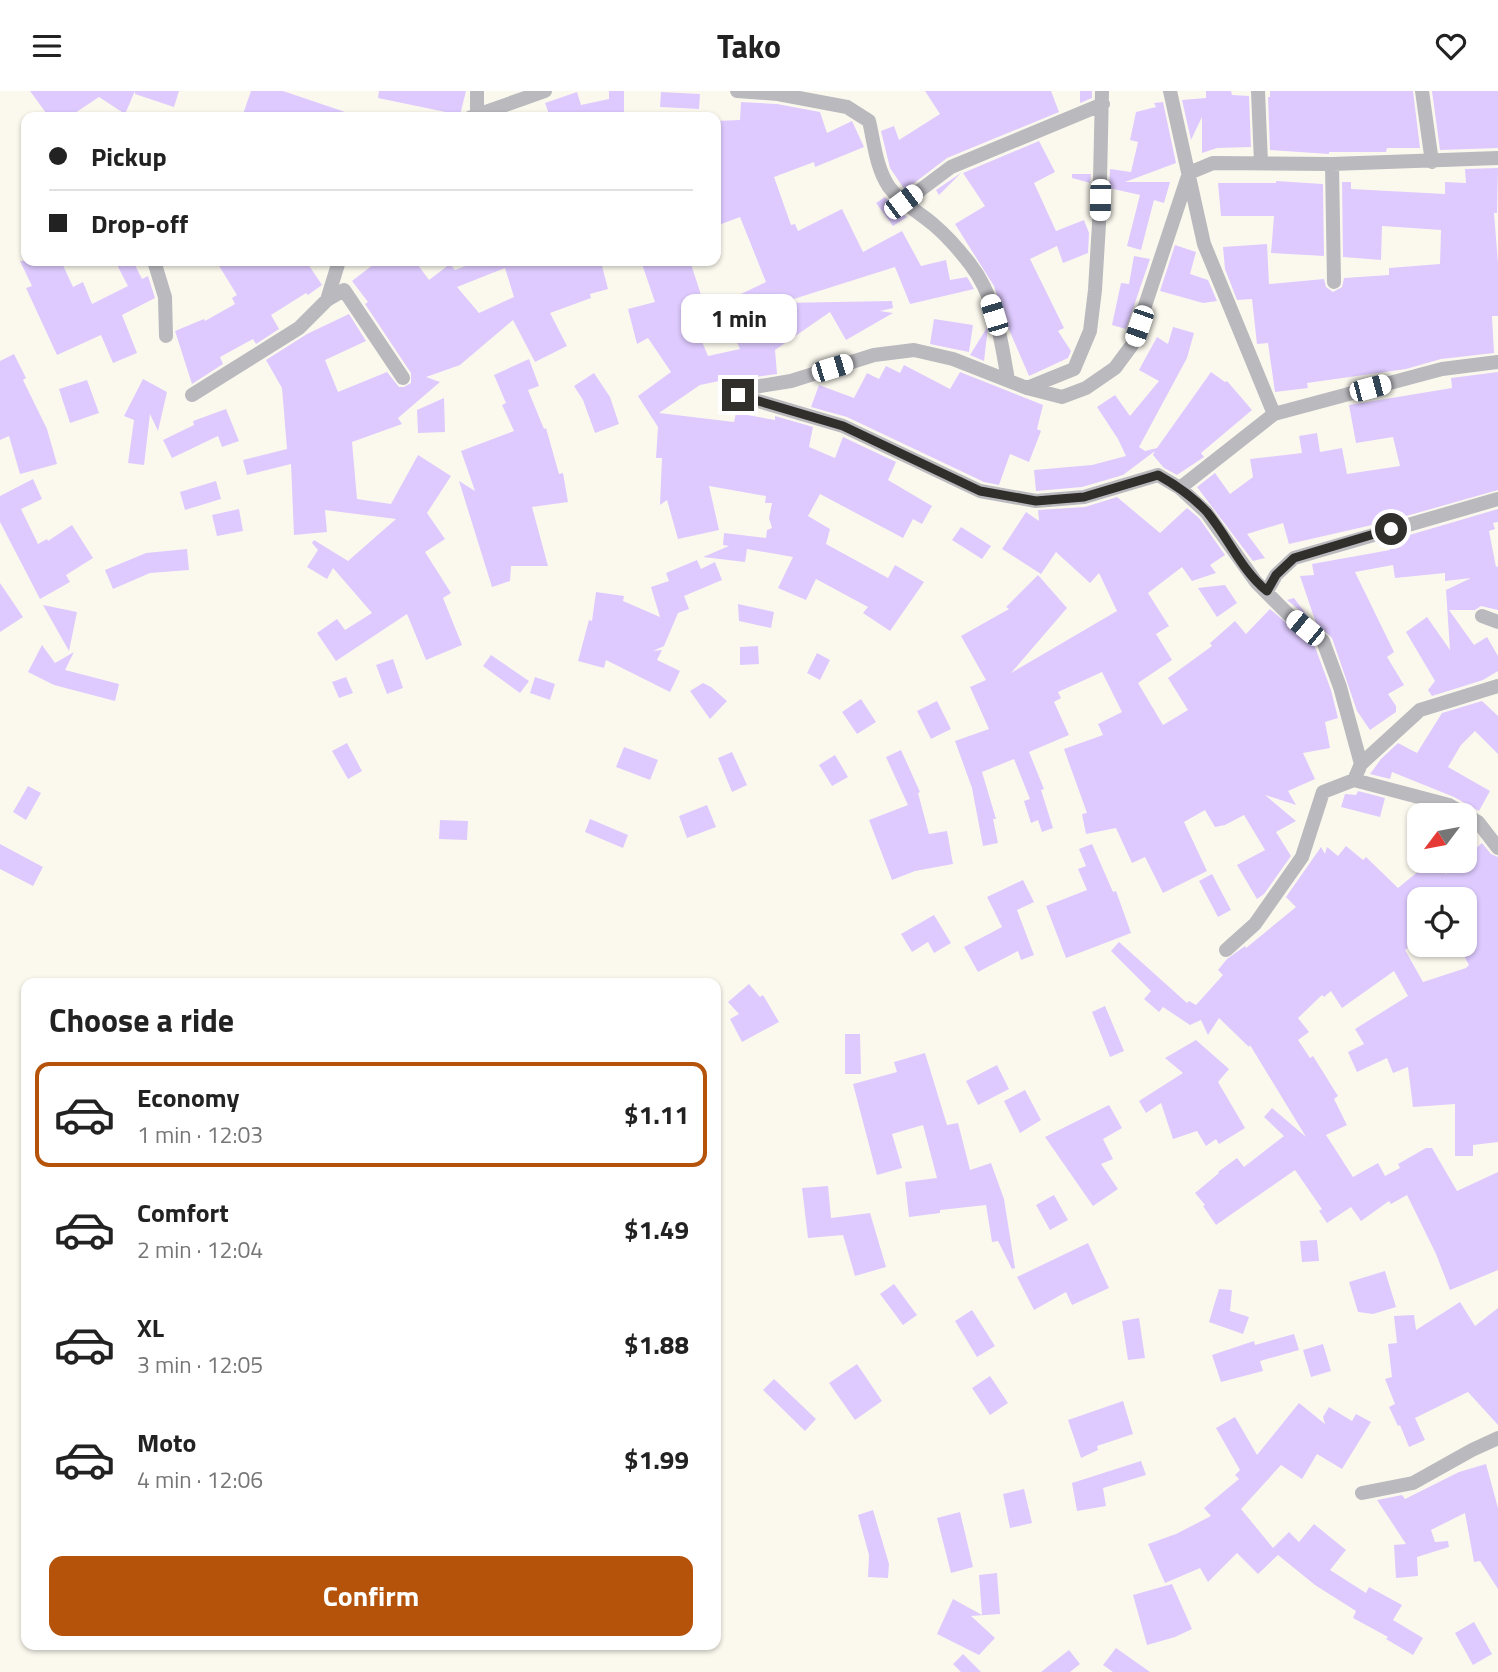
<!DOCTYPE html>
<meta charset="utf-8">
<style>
body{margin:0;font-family:"Titillium Web",sans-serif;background:#f2f2f2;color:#222;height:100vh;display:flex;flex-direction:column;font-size:26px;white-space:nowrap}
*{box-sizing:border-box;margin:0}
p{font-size:23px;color:#767676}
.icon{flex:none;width:38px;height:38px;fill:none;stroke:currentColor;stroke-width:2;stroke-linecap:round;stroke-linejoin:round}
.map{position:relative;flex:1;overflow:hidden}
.sheet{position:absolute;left:21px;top:887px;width:700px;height:672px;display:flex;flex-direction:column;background:#fff;border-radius:14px;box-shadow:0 2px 5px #0004}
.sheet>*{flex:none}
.hud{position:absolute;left:21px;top:21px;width:700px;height:154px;border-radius:14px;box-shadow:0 2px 5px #0004;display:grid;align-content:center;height:154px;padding:0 28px;background:#fff}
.needle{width:46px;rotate:238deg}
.fabs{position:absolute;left:1407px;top:712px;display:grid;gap:14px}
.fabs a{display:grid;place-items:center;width:70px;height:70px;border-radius:14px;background:#fff;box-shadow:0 2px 5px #0004;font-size:35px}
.end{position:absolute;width:32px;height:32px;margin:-16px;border:9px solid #302f2b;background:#fff;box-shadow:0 0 0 4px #fff}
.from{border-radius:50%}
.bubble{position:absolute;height:49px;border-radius:14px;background:#fff;box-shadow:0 2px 5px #0004;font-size:23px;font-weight:700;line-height:49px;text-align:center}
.car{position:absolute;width:21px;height:42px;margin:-21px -10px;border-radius:9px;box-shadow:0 0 5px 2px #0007;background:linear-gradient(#fff 24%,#345 0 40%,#fff 0 76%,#345 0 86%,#fff 0)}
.hud b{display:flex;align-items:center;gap:24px;height:66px;font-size:26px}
.hud b+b{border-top:2px solid #e0e0e0}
.hud i{width:18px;height:18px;background:#222}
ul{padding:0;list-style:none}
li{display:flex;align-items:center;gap:21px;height:105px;margin:0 14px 10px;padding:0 14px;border:4px solid transparent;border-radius:14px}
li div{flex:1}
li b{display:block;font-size:26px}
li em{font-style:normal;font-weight:700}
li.active{border-color:#b45309}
li>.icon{width:63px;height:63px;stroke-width:1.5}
h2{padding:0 28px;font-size:32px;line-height:84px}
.cta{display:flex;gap:14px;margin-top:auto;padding:14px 28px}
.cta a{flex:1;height:80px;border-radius:14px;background:#b45309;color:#fff;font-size:28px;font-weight:700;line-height:80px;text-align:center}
header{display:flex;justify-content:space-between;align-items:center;height:91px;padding:0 28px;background:#fff;font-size:32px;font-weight:700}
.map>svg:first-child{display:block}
.building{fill:#decafe;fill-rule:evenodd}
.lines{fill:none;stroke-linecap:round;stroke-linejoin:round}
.street{stroke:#b9b9be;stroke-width:14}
.route{stroke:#302f2b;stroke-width:9}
</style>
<header><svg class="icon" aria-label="menu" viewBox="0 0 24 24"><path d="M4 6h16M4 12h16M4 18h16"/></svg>Tako<svg class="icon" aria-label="heart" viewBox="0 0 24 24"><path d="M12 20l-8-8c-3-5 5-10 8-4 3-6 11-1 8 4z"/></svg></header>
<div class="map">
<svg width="1498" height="1581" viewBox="0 0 1498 1581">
<rect width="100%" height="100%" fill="#fbf9ee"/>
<path class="building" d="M30 0H135L125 23 99 6 69 26H49Z
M135 0H179L174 16 135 3Z
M251 0H283L354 24 353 26H242Z
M379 0H466L460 24 378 7Z
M609 0H624V26H550L545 12 577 1 581 14 609 8Z
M925 0H1051L1059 21 947 67 905 99 890 77 881 40 894 35 899 49 940 23Z
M1080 0H1092V7L1080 12Z
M1206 0H1231L1232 4 1249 5 1251 56 1217 57 1202 62V26L1191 49 1182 9 1206 7Z
M1270 0H1413L1420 57H1387L1386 61H1329V63L1270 59 1268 6H1270Z
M1432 0H1498V57L1440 59Z
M661 1 700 3 699 18 660 16Z
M741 11 777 13 820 21 827 42 852 30 864 56 815 76 814 71 774 86 791 134 795 133 798 140 842 118 863 161 902 140 921 175 946 169 950 189 967 186 974 198 910 213 895 176 781 212 892 210 893 217 880 220 893 222 846 249 830 221 775 259 777 283 748 287V284L700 294 659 322 734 331 736 322 775 329V325L813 336 809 356 835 367 843 346 896 371 888 389 932 415 922 433 913 428 903 447 820 403 808 425 830 438 826 453 888 487 895 474 924 491 890 540 863 522 868 516 816 488 806 509 778 497 793 466 747 458 745 471 703 466 729 455 723 454 724 442 766 447 767 439 772 437 769 427 772 412H765L766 405 709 395 719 439 678 448 667 409 660 414 662 367H656L658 336 638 305 671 281 648 247 637 253 628 218 655 211 642 173 652 170H690L701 204 685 210 708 265 740 258 720 213 766 191 740 126 716 135V30L740 29Z
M1163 11 1176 72 1125 91H1170L1164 112 1154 109 1141 159 1127 155 1140 104 1109 97 1110 78 1131 81 1138 51 1130 49 1136 21 1156 16 1154 12Z
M1039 50 1055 81 1034 92 1056 140 1084 129 1089 142 1088 162 1063 172 1057 155 1030 168 1064 237 1058 240 1071 260 1068 267 1029 285 1007 234 994 195 955 133 985 115 963 82Z
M1498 77 1497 122H1494L1498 172V225H1492L1494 262 1441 268 1406 278 1307 292 1308 297 1275 301 1268 252 1257 253 1252 208 1237 209 1225 178 1223 156 1267 153 1269 193 1324 188 1326 196 1333 201 1342 196 1344 187 1389 184V177L1440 173 1441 139 1382 135 1381 169 1343 166 1342 91H1351V98L1445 103V91L1466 92 1465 78Z
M961 82 939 104 936 99Z
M1072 83H1091L1090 92 1072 87Z
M1276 90 1323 93 1324 165 1271 162 1274 125H1221L1218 92H1276Z
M885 106 896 118 907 126 893 135 876 112Z
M1175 154 1196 161 1190 183 1208 189 1217 210 1203 212 1160 200Z
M1134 165 1150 168 1126 238 1112 234 1121 192 1129 193Z
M20 170H61L73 196 83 191 92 213 128 195 115 170H133L142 188 148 185 155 207 122 224 137 262 113 272 101 244 57 264 26 197 32 195Z
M216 170H306L322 194 308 204 306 202 271 224 279 238 256 253 253 248 220 266 223 273 192 293 175 240 204 228 205 230 235 213 232 207 237 204Z
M378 170H415L429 189 450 173 455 179 479 170H583L584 175 601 171 608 198 590 203 591 207 550 222 567 255 535 271 513 229 460 274 426 286 440 291 398 327 402 333 352 351 357 408 391 413 418 364 451 385 427 422 445 448 425 461 451 502 443 507 462 554 426 569 407 523 336 570 317 542 337 528 345 539 372 522 333 477 327 488 307 476 318 459 312 452 314 449 348 470 396 428 325 419 327 441 294 444 291 373 247 384 243 369 287 358 282 297 266 269 307 243 349 223 366 250 325 269 338 301 387 281 399 296H404L411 292V282L365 213 368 211 352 190ZM505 177 514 206 479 222 457 196Z
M934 228 973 234 969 261 930 253Z
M988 235V236L984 270 970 264Z
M1173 236 1194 242 1187 267 1139 356 1145 360 1157 357 1211 281 1225 291 1227 290 1252 319 1201 362 1204 366 1177 384 1164 377 1153 364 1155 360 1123 384 1082 396 1036 400 1034 379 1092 374 1126 365 1118 348 1097 316 1115 304 1130 325 1159 290 1139 279 1157 246 1168 253Z
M14 263 26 287 23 289 47 338 57 373 20 383 9 345 0 349V270Z
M529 268 539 295 528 299 544 338 546 337 559 383 563 382 568 411 532 416 548 475H511L510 490 492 496 459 390 475 400 461 360 514 340 502 314 506 312 494 284Z
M904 274 950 298 960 281 1043 314 1037 338 1041 340 1029 371 1010 363 999 394 984 391 847 326 811 316 819 294 854 307 867 282 879 288 886 275 900 282Z
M1498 281V399L1385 431 1289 453 1283 432 1247 443 1265 467 1253 470 1197 396 1215 382 1230 403 1253 386 1250 368 1302 362 1299 345 1317 342 1320 361 1342 357 1347 383 1400 375 1393 346 1356 352 1349 314 1452 297 1451 287Z
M594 282 610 306 619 333 595 342 583 309 574 295Z
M143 288 167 301 158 340 150 323 144 374 128 372 134 329 124 325Z
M87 289 99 322 70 332 59 298Z
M444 307 445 341 418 342 417 319Z
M226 318 239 350 222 356 218 345 172 367 163 349 194 334 193 330Z
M33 388 42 408 21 418 38 453 47 448 48 450 72 434 93 467 66 484 70 491 40 508 0 431V405Z
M216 390 221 408 185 419 180 401Z
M1117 406 1160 442 1187 417 1199 427 1225 464 1210 474 1216 482 1192 490 1182 476 1148 502 1169 535 1156 543 1172 569 1138 592 1163 634 1188 619 1168 587 1212 555 1210 552 1235 530 1246 543 1270 518 1315 556 1331 599 1338 627 1325 631 1330 657 1303 662 1315 688 1288 700 1296 714 1265 704 1296 730 1276 741 1291 765 1264 803 1257 808 1237 774 1265 759 1244 724 1225 734 1215 736 1205 719 1184 731 1207 780 1163 802 1145 766 1132 772 1116 737 1086 743 1082 723 1087 722 1064 658 1103 644 1098 633 1122 621 1102 581 1058 601 1061 607 1054 611 1069 644 1029 661 1044 698 1041 699 1053 737 1042 741 1038 729 1031 732 1024 710 1030 708 1014 668 982 681 996 728H993L998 752 983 755 972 697 955 650 989 638 970 596 986 589 961 545 1009 518 1006 516 1038 484 1067 517 1011 582 1117 520 1099 482 1090 492 1056 461 1041 483 1002 458 1026 421 1039 430 1038 419 1085 416Z
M239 418 243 440 217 445 212 424Z
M1498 418V431L1493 432 1495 438 1489 440 1496 476 1498 475V519L1481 515 1475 519H1449L1474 554 1487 546 1498 565V580L1483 589 1432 605 1428 599 1435 590 1406 541 1427 526 1450 559 1446 499 1471 487 1445 490V482L1395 487 1393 474 1355 481 1394 561 1387 566 1404 594 1388 603 1396 615V621L1370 639 1357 620 1332 547 1316 532 1300 485 1314 484 1312 473 1390 459 1389 450Z
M961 436 991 455 982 468 952 449Z
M187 458 189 479 150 482 113 498 105 479 146 462Z
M697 469 701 478 715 471 722 489 684 505 689 518 678 522 664 555 653 560 662 559 657 569 680 580 670 601 606 569 604 577 578 570 589 529 592 530 596 501 624 505 623 510 660 526 651 496 669 490 666 482Z
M0 492 23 526 0 541Z
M1225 494 1237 512 1217 526 1198 497Z
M1294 507 1309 527 1287 509Z
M738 513 774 521 771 537 739 530Z
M43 514 77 521 69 560Z
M42 554 55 572 74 561 65 579 119 593 115 610 54 594 28 581Z
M758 555 759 573 740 574V556Z
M817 562 830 569 820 589 807 582Z
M491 564 529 590 520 602 483 575Z
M393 568 403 597 387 603 376 574Z
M346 586 353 602 339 607 332 591Z
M535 586 555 593 550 609 530 602Z
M703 592 711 596 727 610 710 628 690 600Z
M861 608 876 631 857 643 842 621Z
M937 610 951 638 931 648 917 620Z
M1482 610 1498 625V663L1475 640 1461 654 1448 676 1490 700 1479 720 1454 706 1392 681 1390 688 1370 683 1381 668 1398 652 1417 662 1442 622Z
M347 652 362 680 348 688 332 660Z
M624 656 658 669 650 689 616 676Z
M901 659 920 701 918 702 929 743 947 740 953 773 915 780 892 789 869 729 908 714 886 666Z
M732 661 747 694 732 701 718 667Z
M835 664 848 686 832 695 819 674Z
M28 695 41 702 26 729 13 721Z
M1358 700 1385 707 1380 726 1341 716 1345 703 1356 704Z
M707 714 716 736 687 747 679 725Z
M590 728 628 744 623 757 585 741Z
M440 729 468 730 467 749 439 748Z
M1482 752 1491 763 1498 766V1051L1473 1054V1065H1455V1013L1413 1016 1408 976 1393 982 1387 967 1357 981 1348 961 1364 953 1355 938 1408 905 1394 880 1342 917 1331 900 1324 906 1322 904 1298 927 1309 941 1298 949 1310 967 1313 965 1338 1005 1334 1008 1347 1034 1326 1044 1353 1086 1378 1072 1385 1085 1400 1077 1398 1073 1426 1057H1432L1457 1100 1498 1081V1179L1450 1199 1436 1163 1407 1104 1391 1113 1389 1110 1361 1130 1351 1116 1327 1132 1319 1120 1322 1118 1295 1079 1216 1134 1203 1115 1205 1114 1195 1102 1219 1082 1218 1081 1237 1067 1244 1076 1284 1045 1264 1026 1272 1017 1306 1046 1250 954 1249 956 1219 927 1208 944 1201 929 1190 934 1163 916 1159 921 1144 908 1151 900 1111 860 1119 851 1187 912 1189 910 1196 914 1223 884 1218 879 1227 868 1245 855 1246 857 1296 816 1286 806 1321 756 1325 763 1327 756 1338 765 1346 755 1363 769 1366 766 1398 797 1431 770H1435L1446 783 1461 770H1465V767ZM1419 808H1465V854H1458L1469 874 1466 877 1423 891 1405 859 1419 849 1412 838 1419 834Z
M0 753 43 776 33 795 0 778Z
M1092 753 1113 801 1116 800 1131 842 1066 867 1046 815 1087 799 1078 778 1086 775 1079 758Z
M1212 783 1231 819 1218 826 1199 790Z
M1023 789 1034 811 1017 819 1034 864 1021 869 1018 860 978 881 964 856 1002 836 987 806Z
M934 824 951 852 934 862 928 851 912 861 901 843Z
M749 893 760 906 763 904 779 931 742 951 730 928 739 923 728 911Z
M1105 915 1124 960 1110 966 1092 921Z
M845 943H860L861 983H845Z
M1196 949 1229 978 1218 991 1245 1037 1219 1053 1216 1048 1206 1055 1197 1040 1173 1048 1161 1012 1146 1022 1139 1010 1183 982 1165 967Z
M925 962 947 1034 958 1032 970 1079 991 1072 1004 1108 1015 1177 1012 1178 998 1150 992 1151 986 1114 940 1119V1122L909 1126 905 1091 937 1087 923 1034 892 1043 902 1077 877 1084 853 993 897 981 894 971Z
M997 974 1009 998 978 1014 966 990Z
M1025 999 1041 1029 1020 1042 1004 1010Z
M1109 1014 1122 1037 1103 1048 1113 1068 1101 1073 1118 1098 1093 1115 1045 1046Z
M828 1095 831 1127 870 1122 886 1176 855 1185 843 1144 808 1147 802 1097Z
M1054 1104 1068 1129 1050 1139 1036 1114Z
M1317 1149 1319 1170 1302 1171 1300 1150Z
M1088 1152 1109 1197 1072 1214 1066 1201 1034 1219 1017 1186Z
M1385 1180 1396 1216 1373 1223 1358 1221 1349 1191Z
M894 1193 917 1224 903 1234 880 1203Z
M1219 1198 1232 1199 1230 1220 1249 1226 1243 1243 1209 1231Z
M1460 1211 1475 1235 1498 1217V1334L1468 1301 1415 1327 1425 1349 1409 1356 1400 1334 1398 1335 1389 1316 1395 1313 1385 1288 1392 1286 1388 1253 1397 1252 1394 1225 1414 1224 1416 1239Z
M972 1219 995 1255 977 1266 955 1230Z
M1139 1227 1145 1267 1128 1269 1122 1230Z
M1294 1243 1299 1259 1260 1270 1263 1280 1221 1291 1212 1264 1254 1250 1255 1254Z
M1323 1253 1331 1280 1311 1286 1303 1259Z
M857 1273 882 1310 855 1329 829 1292Z
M990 1285 1008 1312 990 1324 972 1297Z
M774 1288 816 1328 805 1340 763 1299Z
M1123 1310 1133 1343 1097 1355 1098 1359 1081 1367 1068 1329Z
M1299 1312 1325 1333 1323 1326 1329 1316 1352 1330 1356 1323 1371 1331 1342 1378 1317 1363 1302 1388 1281 1374 1241 1418 1273 1457 1289 1441 1299 1451 1314 1433 1346 1459 1330 1479 1366 1502 1369 1496 1402 1514 1393 1529 1423 1547 1413 1564 1386 1548 1388 1546 1353 1527 1356 1520 1315 1494 1278 1464 1258 1483 1237 1462 1208 1491 1200 1477 1165 1492 1148 1453 1176 1443 1211 1425 1204 1417 1239 1388 1235 1384 1240 1379 1216 1337 1235 1326 1257 1364Z
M1141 1370 1146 1384 1103 1397 1106 1415 1077 1420 1072 1392Z
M1486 1373 1498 1417V1498L1480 1470 1474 1471 1465 1422 1431 1439 1435 1451 1448 1450 1449 1456 1417 1466 1418 1485 1396 1487 1394 1454 1406 1453 1377 1409 1402 1404 1405 1408 1459 1381Z
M1024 1398 1032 1432 1010 1437 1003 1403Z
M873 1419 889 1473 888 1487 868 1486 869 1464 858 1424Z
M960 1421 973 1476 951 1482 937 1427Z
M997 1482 1000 1523 971 1525 995 1547 979 1564 937 1543 953 1508 982 1524 979 1484Z
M1172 1493 1192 1538 1175 1546 1147 1554 1133 1504Z
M1474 1531 1492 1563 1473 1574 1455 1542Z
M1116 1557 1150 1581H1113L1103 1574Z
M1069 1559 1080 1573 1070 1581H1041Z
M963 1563 981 1581H961L953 1573Z"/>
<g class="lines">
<path class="street" d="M737 0 778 3 847 16 869 30C874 51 876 77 889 96 901 112 919 121 934 134 947 145 960 160 970 173 996 206 1001 250 1008 289
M1170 0 1204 153 1274 323
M1258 0 1261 72
M1422 0 1432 71
M477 23V0
M471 26 545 0
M1332 73 1334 191
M903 112 951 76 1103 13
M154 170 165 206 166 245
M327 209 339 170
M1027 297 1074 278 1090 240 1095 199 1099 133 1102 0
M192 304 299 237 327 209 344 199 403 287
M738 304 748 297 791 290 874 264 914 259 953 268 1027 297 1062 306 1086 297 1115 277 1132 254 1189 82 1213 72 1332 73 1498 67
M738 304 843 335 980 400 1036 410 1084 406 1158 384 1180 397 1206 421 1256 491 1288 523 1323 550 1340 596 1361 673
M1180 397 1274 323 1442 278 1498 271
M1267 500 1276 484 1294 467 1498 408
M1482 525 1498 531
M1354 689 1449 714 1478 731 1498 757
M1226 859 1255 833 1302 766 1323 701 1354 689 1361 673 1420 619 1498 595
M1362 1402 1413 1392 1472 1359 1498 1347"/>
</g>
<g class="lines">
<path class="route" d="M738 304 843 335 980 400 1036 410 1084 406 1158 384C1176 394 1193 406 1207 421 1228 446 1241 479 1267 500L1276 484 1294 467 1391 438"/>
</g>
</svg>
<div class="fabs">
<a><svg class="needle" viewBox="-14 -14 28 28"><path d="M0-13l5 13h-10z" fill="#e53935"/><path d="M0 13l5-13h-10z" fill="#767676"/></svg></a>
<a><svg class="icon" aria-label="locate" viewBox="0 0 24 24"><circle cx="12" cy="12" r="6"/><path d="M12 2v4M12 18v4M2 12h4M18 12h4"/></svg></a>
</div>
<i class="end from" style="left:1391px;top:438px"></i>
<i class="end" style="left:738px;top:304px"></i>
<div class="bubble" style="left:681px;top:203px;width:116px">1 min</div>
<i class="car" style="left:1100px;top:109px;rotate:181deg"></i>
<i class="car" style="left:903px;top:111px;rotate:53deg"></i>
<i class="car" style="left:994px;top:224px;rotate:343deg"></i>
<i class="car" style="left:1139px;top:235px;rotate:199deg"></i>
<i class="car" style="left:832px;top:277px;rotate:73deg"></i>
<i class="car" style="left:1370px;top:297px;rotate:75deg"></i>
<i class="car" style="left:1305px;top:537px;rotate:309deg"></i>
<div class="hud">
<b><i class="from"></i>Pickup</b>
<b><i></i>Drop-off</b>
</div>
<section class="sheet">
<h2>Choose a ride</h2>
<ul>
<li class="active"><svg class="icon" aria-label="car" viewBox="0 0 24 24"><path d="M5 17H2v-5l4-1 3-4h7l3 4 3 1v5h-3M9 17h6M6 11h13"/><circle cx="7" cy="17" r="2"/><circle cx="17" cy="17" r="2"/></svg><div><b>Economy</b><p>1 min · 12:03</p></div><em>$1.11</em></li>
<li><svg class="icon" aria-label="car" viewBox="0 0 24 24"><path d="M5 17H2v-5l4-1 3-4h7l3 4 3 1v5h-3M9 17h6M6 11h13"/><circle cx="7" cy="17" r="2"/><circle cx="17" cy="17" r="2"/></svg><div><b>Comfort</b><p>2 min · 12:04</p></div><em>$1.49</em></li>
<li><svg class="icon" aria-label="car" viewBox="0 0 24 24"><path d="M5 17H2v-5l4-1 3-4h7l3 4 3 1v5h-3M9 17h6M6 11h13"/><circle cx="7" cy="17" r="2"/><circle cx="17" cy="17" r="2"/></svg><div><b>XL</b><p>3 min · 12:05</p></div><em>$1.88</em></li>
<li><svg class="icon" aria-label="car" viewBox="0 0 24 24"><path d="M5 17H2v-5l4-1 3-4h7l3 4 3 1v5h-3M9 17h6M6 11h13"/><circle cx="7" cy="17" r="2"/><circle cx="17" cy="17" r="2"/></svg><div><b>Moto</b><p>4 min · 12:06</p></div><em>$1.99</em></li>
</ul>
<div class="cta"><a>Confirm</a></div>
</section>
</div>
